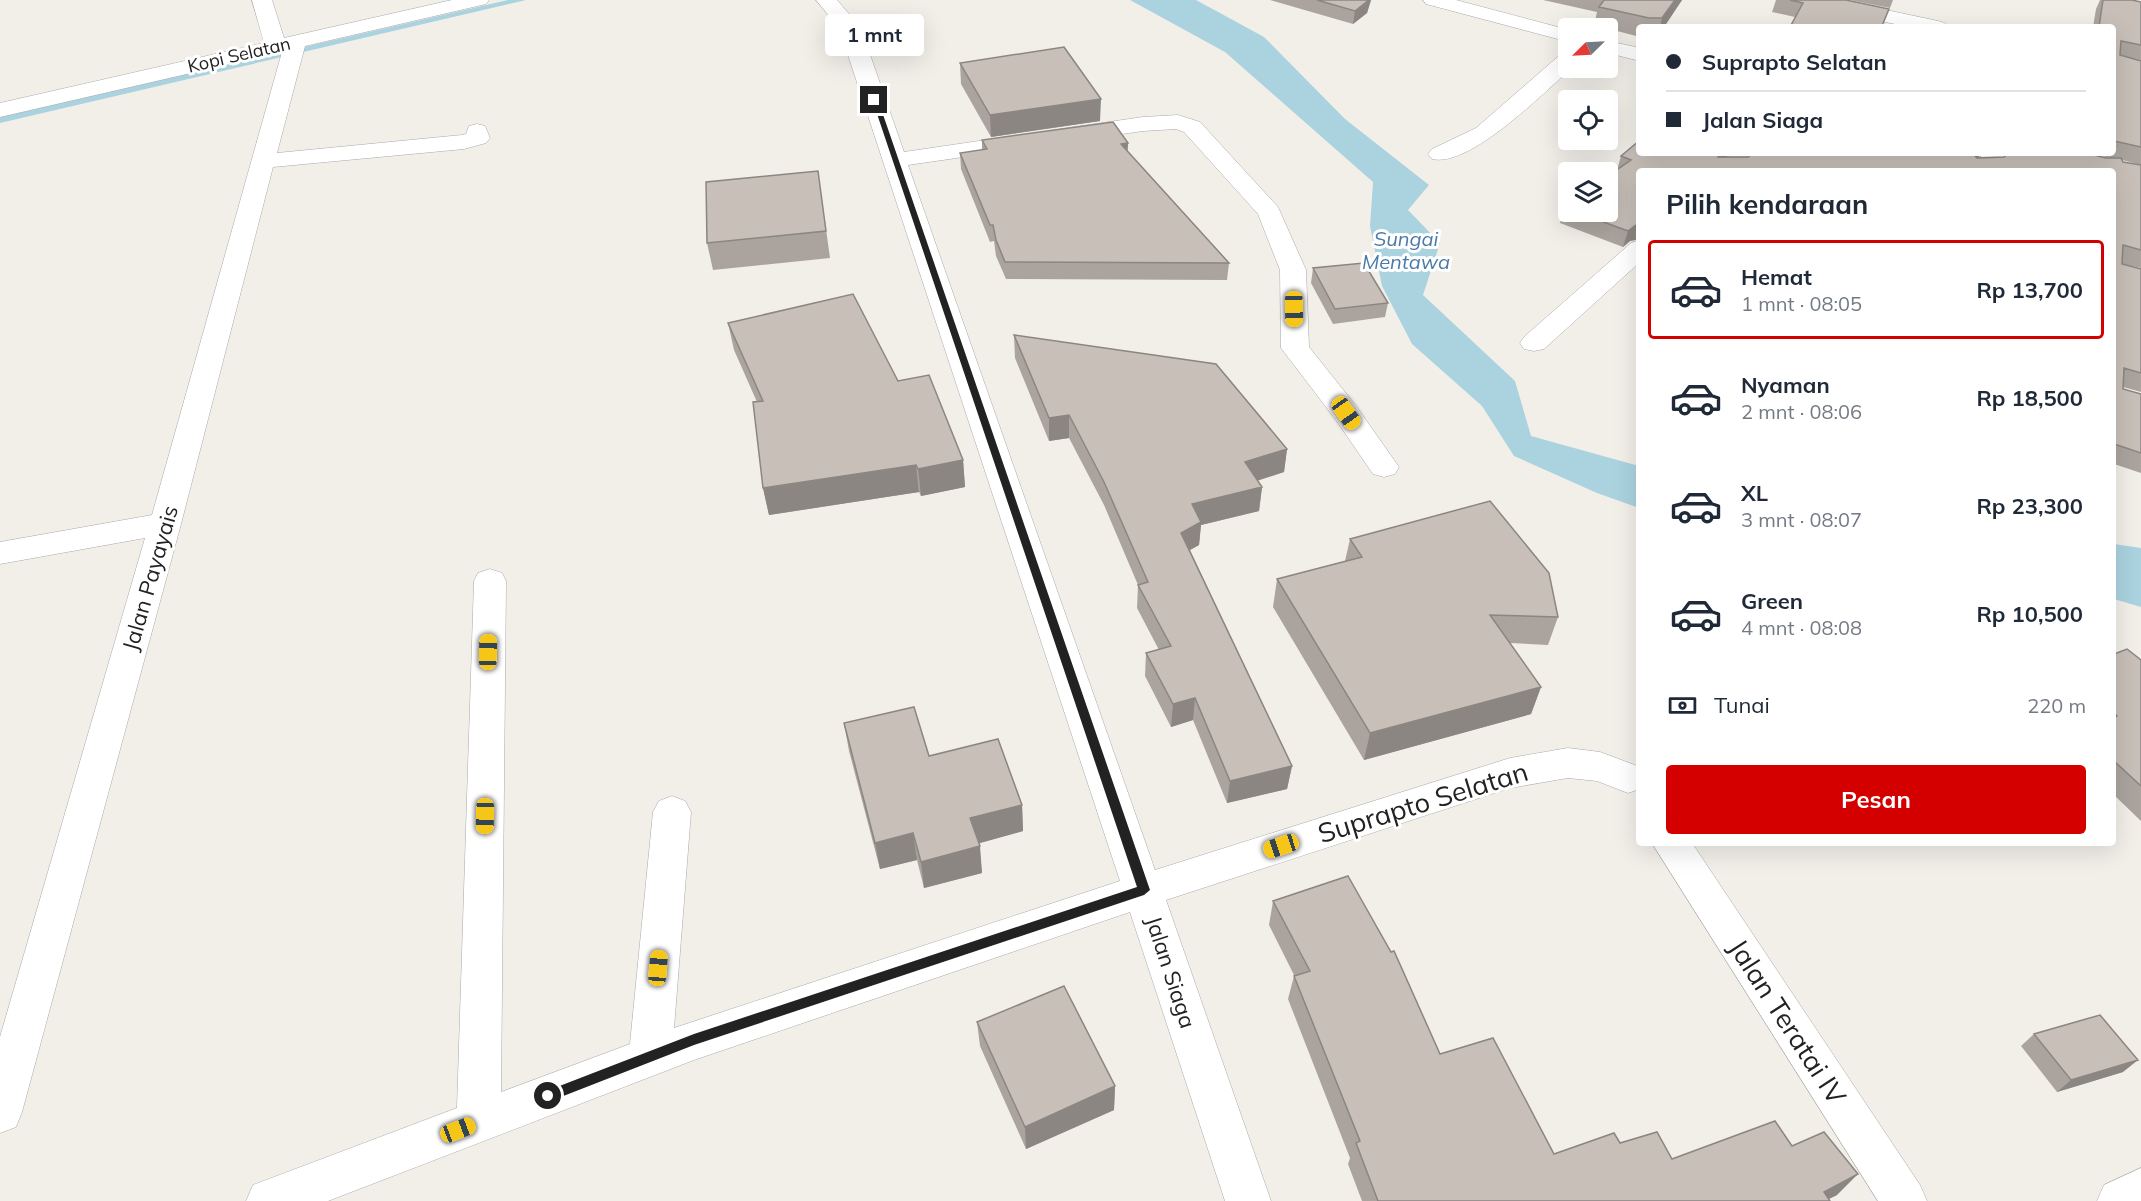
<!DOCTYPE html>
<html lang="id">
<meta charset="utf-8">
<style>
body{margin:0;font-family:Mulish,sans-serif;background:#f2f2f3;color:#1f2937;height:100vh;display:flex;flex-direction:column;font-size:22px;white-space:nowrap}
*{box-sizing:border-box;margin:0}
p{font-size:20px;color:#747a83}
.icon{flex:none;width:33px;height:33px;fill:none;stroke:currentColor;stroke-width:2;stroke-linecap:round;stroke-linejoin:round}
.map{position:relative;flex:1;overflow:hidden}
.details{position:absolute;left:1636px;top:168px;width:480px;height:678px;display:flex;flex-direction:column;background:#fff;border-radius:6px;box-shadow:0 6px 24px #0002}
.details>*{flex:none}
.top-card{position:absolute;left:1636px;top:24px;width:480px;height:132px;border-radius:6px;box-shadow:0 6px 24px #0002;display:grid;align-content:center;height:132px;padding:0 30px;background:#fff}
.needle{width:39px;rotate:246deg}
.controls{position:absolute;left:1558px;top:18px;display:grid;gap:12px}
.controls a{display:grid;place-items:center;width:60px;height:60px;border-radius:6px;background:#fff;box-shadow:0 6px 24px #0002;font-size:30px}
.end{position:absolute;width:27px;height:27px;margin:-14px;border:8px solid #222;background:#fff;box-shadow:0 0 0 3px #fff}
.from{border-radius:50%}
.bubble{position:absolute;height:42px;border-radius:6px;background:#fff;box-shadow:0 6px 24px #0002;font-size:20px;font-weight:700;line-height:42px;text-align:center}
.car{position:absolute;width:18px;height:36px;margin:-18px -9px;border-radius:8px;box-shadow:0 0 4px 2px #0007;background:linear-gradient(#f5c518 24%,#345 0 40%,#f5c518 0 76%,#345 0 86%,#f5c518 0)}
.top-card b{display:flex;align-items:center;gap:21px;height:57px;font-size:22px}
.top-card b+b{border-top:2px solid #e0e1e3}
.top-card i{width:15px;height:15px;background:#1f2937}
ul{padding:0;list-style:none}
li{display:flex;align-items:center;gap:18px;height:99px;margin:0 12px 9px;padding:0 18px;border:3px solid transparent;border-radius:6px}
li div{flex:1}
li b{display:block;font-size:22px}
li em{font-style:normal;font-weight:700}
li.selected{border-color:#d40000}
li>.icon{width:54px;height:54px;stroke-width:1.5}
h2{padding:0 30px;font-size:27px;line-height:72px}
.pay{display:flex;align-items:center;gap:15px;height:66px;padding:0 30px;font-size:22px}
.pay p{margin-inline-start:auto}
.button{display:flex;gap:12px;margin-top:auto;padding:12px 30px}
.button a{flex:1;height:69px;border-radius:6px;background:#d40000;color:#fff;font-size:24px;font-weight:700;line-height:69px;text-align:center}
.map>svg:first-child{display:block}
.water{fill:#aad3df}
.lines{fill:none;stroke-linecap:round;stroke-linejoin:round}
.stream{fill:#aad3df;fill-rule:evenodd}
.minor-casing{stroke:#a9a9a9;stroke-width:1}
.minor{fill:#fff;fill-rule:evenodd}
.wall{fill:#aba49e}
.shaded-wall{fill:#8b8681}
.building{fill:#c7bfb8;stroke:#8b8681;stroke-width:1.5}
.route{fill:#222}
.labels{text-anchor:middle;stroke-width:6;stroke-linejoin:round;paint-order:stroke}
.far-street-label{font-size:18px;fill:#222;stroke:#fff}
.far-water-label{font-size:20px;font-style:italic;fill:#4a7aab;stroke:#fff}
.street-label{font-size:22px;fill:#222;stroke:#fff}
.near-street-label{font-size:27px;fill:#222;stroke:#fff}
</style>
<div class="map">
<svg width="2141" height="1201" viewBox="0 0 2141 1201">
<rect width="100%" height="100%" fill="#f2efe9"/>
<path class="water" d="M1130 0H1196L1264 37 1345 119 1429 185 1408 210 1440 243 1423 295 1515 381 1531 436 1639 466V508L1597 493 1514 456 1482 406 1412 344 1382 286 1370 226 1373 182 1225 52Z
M2114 544 2141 548V607L2114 599Z"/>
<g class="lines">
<path class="stream" d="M508 0H526L0 123V117Z"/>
<defs>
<path id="minor" d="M252 0H272L284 38 452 0H489L486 4 305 46 277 153 462 135 466 134 469 126 477 124 485 126 490 138 486 143 464 149 273 167 181 524 22 1112 16 1127 0 1133V1037L145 538 0 564V542L152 515 282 52 0 117V103L264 43Z
M816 0H837L855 21 867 46 904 152 1143 117 1178 115 1200 122 1278 207 1306 270 1309 347 1356 406 1399 467 1395 474 1384 477 1373 474 1336 420 1281 348 1280 270 1258 214 1184 132 1176 129 1143 131 908 165 1155 870 1510 758 1568 748 1600 752 1640 767V789L1628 793 1597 781 1568 778 1510 788 1166 900 1271 1201H1225L1130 912 694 1060 328 1201H246L253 1185 457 1108 474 581 478 573 490 569 502 573 506 581 501 1092 630 1044 653 812 659 801 672 796 685 801 691 812 674 1028 1120 881 845 46 835 23Z
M1423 0H1456L1569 30V42L1426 4Z
M1800 0H1839L1938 21 1945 23 1948 27H1909L1810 6 1803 4Z
M1608 41 1640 48V61L1608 53Z
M1569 53V68H1572C1544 92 1470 168 1432 159L1428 154 1432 149 1476 128 1561 54Z
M1734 153H1761L1741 171H1714Z
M1984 153H2013L1994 171H1969Z
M1640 240V262L1544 349 1534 351 1524 349 1520 343 1524 337 1631 243Z
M1652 843H1692L1920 1185 1927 1201H1878Z
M2141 1168V1201H2097L2104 1185Z"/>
</defs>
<use href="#minor" class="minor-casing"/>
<use href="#minor" class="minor"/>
</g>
<path class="wall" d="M1270 0H1371L1367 13 1353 24Z
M1543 0H1682L1664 27H1640V37L1594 25 1597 12Z
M1776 0H1846L1795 17 1772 12Z
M1850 0H1893L1890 8Z
M2100 0H2132L2141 2V165L2122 160 2123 162 2141 165V268L2122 264 2141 269V392L2123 387V389L2141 394V473L2114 464V171H1640V239L1630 241 1623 247 1560 223 1564 207 1569 204V212H1608L1617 170 1621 156 1640 153H1731L1726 157 1982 153 1978 158H2110L2091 153H2114V27H2093L2096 9Z
M960 63 1100 121 991 137 961 84Z
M982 140 1128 143 1127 152 1229 263 1227 280 1006 279 996 256 994 241 990 242 961 169 960 153 982 150Z
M818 171 830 258 713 270 707 243Z
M1313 268 1388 303 1385 317 1333 324 1311 283Z
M728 323 898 381 963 460 965 487 921 496 919 492 769 515 763 488 757 402 734 350Z
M1014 335 1287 449 1284 472 1257 481 1262 487 1259 511 1201 525 1199 545 1190 550 1292 766 1287 789 1227 803 1193 720 1171 727 1145 676 1146 653 1159 650 1137 608 1138 585 1104 505 1069 438 1049 441 1015 358Z
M1350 539 1558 617 1548 645 1510 643 1541 687 1531 714 1364 760 1273 607 1277 579 1345 561Z
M2114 654 2141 660V821L2114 795Z
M844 723 929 756 1022 805 1023 831 979 843 982 873 924 888 917 860 880 869 849 751Z
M1273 901 1440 1054 1554 1154 1620 1143 1672 1159 1792 1146 1837 1195 1828 1199 1830 1201H1362L1348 1164 1350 1158 1288 999 1294 976V975L1269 925Z
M977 1022 1115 1086 1114 1110 1026 1149 980 1046Z
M2034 1034 2123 1072 2057 1092 2021 1046Z"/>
<path class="shaded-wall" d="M1369 0H1371L1367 13 1353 24 1355 11Z
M1675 0H1682L1664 27H1660L1662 18Z
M1101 99 1100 121 991 137 990 115Z
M1128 143 1127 159 1121 144Z
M1719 153H1731L1712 169 1718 154Z
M1977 153H1982L1967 171 1975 156Z
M1640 224V239L1630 241 1623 247 1628 231 1636 225Z
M1069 415V438L1049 441V418Z
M1287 449 1284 472 1243 485 1245 462Z
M963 460 965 487 921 496 918 469Z
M916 465 919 492 769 515 763 488Z
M1262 487 1259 511 1201 525 1199 545 1179 556 1181 533 1192 504Z
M1541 687 1531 714 1364 760 1370 733Z
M1195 698 1193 720 1171 727 1173 704Z
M1292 766 1287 789 1227 803 1230 781Z
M1022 805 1023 831 973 845 970 818Z
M913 833 917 860 880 869 875 843Z
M980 846 982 873 924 888 921 862Z
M2138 1060 2123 1072 2057 1092 2071 1080Z
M1115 1086 1114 1110 1026 1149 1025 1127Z
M1858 1174 1837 1195 1825 1201 1824 1192Z"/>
<path class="building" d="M1317 0H1369L1355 11Z
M1604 0H1675L1662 18H1649L1599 7Z
M1790 0H1846L1889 9 1882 26 1886 27H1790L1803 3Z
M2103 0H2132L2141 2V45L2121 41 2120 55 2141 61V147L2114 141V27H2099Z
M1064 47 1101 99 990 115 960 63Z
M1113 122 1128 143 1121 144 1229 263 1005 262 996 240 993 225H990L960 153 987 149 982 140Z
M1640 140V153H1719L1718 157H1748L1753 153H1977L1975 156 1977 158 2004 157 2008 153H2086L2106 158H2121L2123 162 2141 165V250L2123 245 2122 264 2141 269V373L2124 368 2123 389 2141 394V453L2114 444V171H1640V224L1636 225 1628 231 1576 212H1608V176L1631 160 1621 156Z
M818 171 826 231 707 243 706 182Z
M1569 204V209L1564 207Z
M1364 263 1388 303 1335 309 1313 268Z
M853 294 898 381 929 375 963 460 918 469 916 465 763 488 753 402 763 401 728 323Z
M1014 335 1216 364 1287 449 1245 462 1262 487 1192 504 1201 522 1181 533 1292 766 1230 781 1195 698 1173 704 1146 653 1171 646 1138 585 1148 582 1104 482 1069 415 1049 418Z
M1490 501 1549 573 1558 617 1490 615 1541 687 1370 733 1277 579 1362 557 1350 539Z
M2127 649 2141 660V786L2114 761V718L2117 716 2114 713V654Z
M914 707 929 756 998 739 1022 805 970 818 980 846 921 862 913 833 875 843 844 723Z
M1348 876 1391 952 1394 951 1440 1054 1493 1038 1554 1154 1614 1133 1620 1143 1657 1132 1672 1159 1775 1121 1792 1146 1824 1132 1858 1174 1824 1192 1830 1201H1378L1356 1143 1360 1141 1294 976 1310 971 1273 901Z
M1064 986 1115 1086 1025 1127 977 1022Z
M2100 1015 2138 1060 2071 1080 2034 1034Z"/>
<path class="route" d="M872 99 878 100 1150 890 1144 895 694 1045 548 1102 544 1100 542 1096 544 1092 694 1034 1137 887Z"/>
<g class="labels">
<g class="far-street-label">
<text transform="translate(239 55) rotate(-13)" y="6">Kopi Selatan</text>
</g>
<g class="far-water-label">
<text x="1406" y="246">Sungai<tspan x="1406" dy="23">Mentawa</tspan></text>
</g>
<g class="street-label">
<text transform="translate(150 578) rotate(-74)" y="8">Jalan Payayais</text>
<text transform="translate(1171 972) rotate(72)" y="8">Jalan Siaga</text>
</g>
<g class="near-street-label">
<text transform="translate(1423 803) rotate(-17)" y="9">Suprapto Selatan</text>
<text transform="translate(1787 1022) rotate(57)" y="9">Jalan Teratai IV</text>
</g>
</g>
</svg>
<div class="controls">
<a><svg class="needle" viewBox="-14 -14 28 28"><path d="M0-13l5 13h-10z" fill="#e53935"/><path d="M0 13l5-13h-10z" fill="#747a83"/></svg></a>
<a><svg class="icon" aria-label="locate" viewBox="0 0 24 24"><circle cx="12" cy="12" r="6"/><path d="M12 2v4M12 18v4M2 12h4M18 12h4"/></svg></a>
<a><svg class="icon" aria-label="layers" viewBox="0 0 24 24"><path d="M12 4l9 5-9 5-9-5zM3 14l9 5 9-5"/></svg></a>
</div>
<i class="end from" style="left:548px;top:1096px"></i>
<i class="end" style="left:874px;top:100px"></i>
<div class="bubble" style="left:825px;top:14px;width:99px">1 mnt</div>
<i class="car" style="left:1294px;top:309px;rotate:179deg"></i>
<i class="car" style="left:1346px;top:413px;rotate:145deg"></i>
<i class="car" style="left:488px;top:652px;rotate:1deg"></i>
<i class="car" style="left:485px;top:816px;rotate:181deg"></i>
<i class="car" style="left:1281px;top:846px;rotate:252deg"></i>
<i class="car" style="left:658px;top:968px;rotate:5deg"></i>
<i class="car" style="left:458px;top:1130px;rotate:69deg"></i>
<div class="top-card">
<b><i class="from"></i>Suprapto Selatan</b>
<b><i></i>Jalan Siaga</b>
</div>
<section class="details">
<h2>Pilih kendaraan</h2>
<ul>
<li class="selected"><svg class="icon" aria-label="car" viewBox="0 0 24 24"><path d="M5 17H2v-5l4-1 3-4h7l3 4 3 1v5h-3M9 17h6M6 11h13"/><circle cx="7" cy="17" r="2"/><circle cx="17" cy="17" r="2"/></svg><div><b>Hemat</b><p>1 mnt · 08:05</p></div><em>Rp 13,700</em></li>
<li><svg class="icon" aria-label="car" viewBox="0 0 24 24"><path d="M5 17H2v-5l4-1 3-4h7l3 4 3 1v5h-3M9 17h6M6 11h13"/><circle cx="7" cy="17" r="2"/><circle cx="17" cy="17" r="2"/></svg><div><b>Nyaman</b><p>2 mnt · 08:06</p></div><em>Rp 18,500</em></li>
<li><svg class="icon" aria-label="car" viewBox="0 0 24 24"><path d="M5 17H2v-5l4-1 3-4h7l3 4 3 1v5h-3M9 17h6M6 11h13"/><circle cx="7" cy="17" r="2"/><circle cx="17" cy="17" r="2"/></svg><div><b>XL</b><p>3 mnt · 08:07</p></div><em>Rp 23,300</em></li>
<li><svg class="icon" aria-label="car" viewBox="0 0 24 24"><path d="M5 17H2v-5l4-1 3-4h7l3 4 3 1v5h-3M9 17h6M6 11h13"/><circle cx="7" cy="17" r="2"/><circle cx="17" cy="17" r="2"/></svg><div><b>Green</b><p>4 mnt · 08:08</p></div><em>Rp 10,500</em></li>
</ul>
<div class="pay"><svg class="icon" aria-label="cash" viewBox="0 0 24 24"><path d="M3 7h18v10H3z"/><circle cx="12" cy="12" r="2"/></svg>Tunai<p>220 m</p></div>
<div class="button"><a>Pesan</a></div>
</section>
</div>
